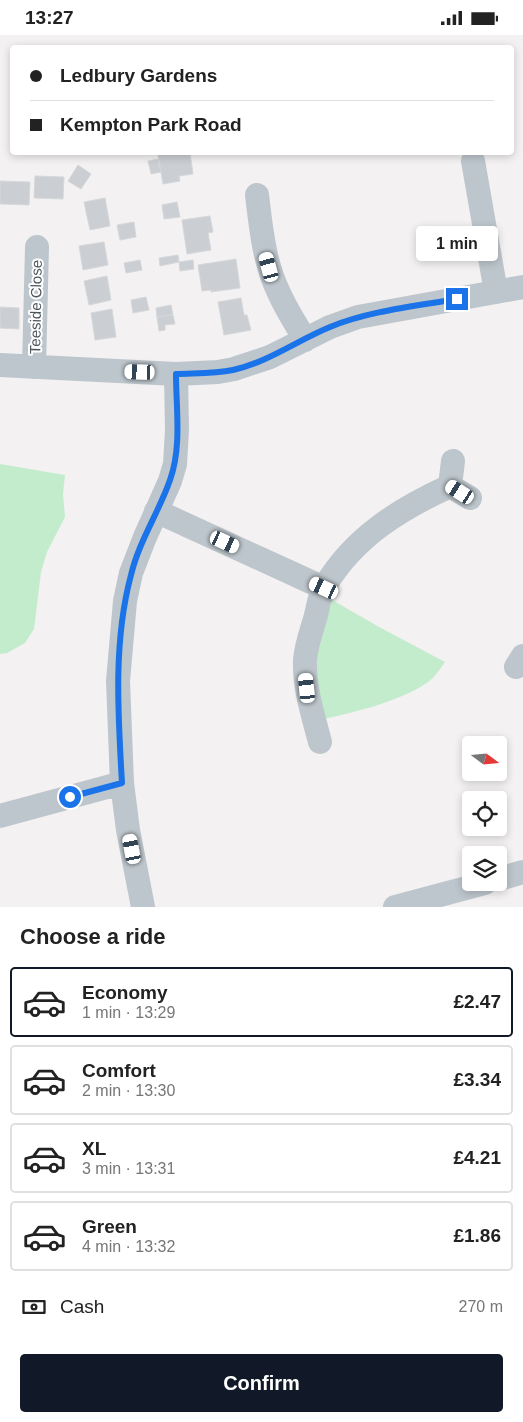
<!DOCTYPE html>
<meta charset="utf-8">
<style>
body{margin:0;font-family:Helvetica,sans-serif;background:#f2f2f2;color:#222;height:100vh;display:flex;flex-direction:column;font-size:19px;white-space:nowrap}
*{box-sizing:border-box;margin:0}
p{font-size:16px;color:#767676}
.icon{flex:none;width:28px;height:28px;fill:none;stroke:currentColor;stroke-width:2;stroke-linecap:round;stroke-linejoin:round}
.map{position:relative;height:872px;overflow:hidden}
.panel{display:flex;flex-direction:column;background:#fff;flex:1}
.panel>*{flex:none}
.guide{position:absolute;left:10px;top:10px;width:504px;height:110px;border-radius:5px;box-shadow:0 2px 8px #0003;display:grid;align-content:center;height:110px;padding:0 20px;background:#fff}
.needle{width:32px;rotate:106deg}
.tools{position:absolute;left:462px;top:701px;display:grid;gap:10px}
.tools a{display:grid;place-items:center;width:45px;height:45px;border-radius:5px;background:#fff;box-shadow:0 2px 8px #0003;font-size:25px}
.end{position:absolute;width:22px;height:22px;margin:-11px;border:6px solid #1a73e8;background:#fff;box-shadow:0 0 0 2px #fff}
.from{border-radius:50%}
.bubble{position:absolute;height:35px;border-radius:5px;background:#fff;box-shadow:0 2px 8px #0003;font-size:16px;font-weight:700;line-height:35px;text-align:center}
.car{position:absolute;width:15px;height:30px;margin:-15px -8px;border-radius:6px;box-shadow:0 0 4px 1px #0007;background:linear-gradient(#fff 24%,#345 0 40%,#fff 0 76%,#345 0 86%,#fff 0)}
.guide b{display:flex;align-items:center;gap:18px;height:48px;font-size:19px}
.guide b+b{border-top:1px solid #e0e0e0}
.guide i{width:12px;height:12px;background:#222}
ul{padding:0;list-style:none}
li{display:flex;align-items:center;gap:15px;height:70px;margin:0 10px 8px;padding:0 10px;border:2px solid #e0e0e0;border-radius:5px}
li div{flex:1}
li b{display:block;font-size:19px}
li em{font-style:normal;font-weight:700}
li.selected{border-color:#111827}
li>.icon{width:45px;height:45px;stroke-width:1.5}
h2{padding:0 20px;font-size:22px;line-height:60px}
.pay{display:flex;align-items:center;gap:12px;height:55px;padding:0 20px;font-size:19px}
.pay p{margin-inline-start:auto}
.action{display:flex;gap:10px;margin-top:auto;padding:10px 20px}
.action a{flex:1;height:58px;border-radius:5px;background:#111827;color:#fff;font-size:20px;font-weight:700;line-height:58px;text-align:center}
.status{display:flex;justify-content:space-between;align-items:center;height:35px;padding:0 25px;background:#fff;direction:ltr}
.status svg{height:14px;fill:currentColor}
.map>svg:first-child{display:block}
.green{fill:#c3eccd}
.building{fill:#cbced2;stroke:#d5d8db}
.lines{fill:none;stroke-linecap:round;stroke-linejoin:round}
.minor{stroke:#bdc6cc;stroke-width:24}
.route{stroke:#1a73e8;stroke-width:6}
.labels{text-anchor:middle;stroke-width:4;stroke-linejoin:round;paint-order:stroke}
.street-label{font-size:15px;fill:#4a565c;stroke:#fff}
</style>
<div class="status"><b>13:27</b><svg viewBox="0 0 49 12"><path d="M0 12V9h3v3zM5 12V6h3v6zM10 12V3h3v9zM15 12V0h3v12zM26 1h20v11H26zM47 4h2v5h-2z"/></svg></div>
<div class="map">
<svg width="523" height="872" viewBox="0 0 523 872">
<rect width="100%" height="100%" fill="#f3f1f1"/>
<path class="green" d="M0 429 65 440 63 459 65 482 47 517 41 537 34 594 25 608 7 618 0 619Z
M322 559 379 592 445 627C440 634 435 642 428 647 400 667 348 679 314 686L308 663Z"/>
<path class="building" d="M177 118H190L193 139 179 141 180 146 163 149 158 120Z
M158 124 161 137 151 139 148 126Z
M78 130 91 139 81 154 68 146Z
M35 141 64 142 63 164 34 163Z
M0 146 30 147 29 170 0 169Z
M105 163 110 191 90 195 84 167Z
M177 167 180 182 164 184 162 170Z
M210 181 213 197 208 198 211 215 187 219 182 185Z
M134 187 136 202 120 205 117 190Z
M104 207 108 230 83 235 79 211Z
M178 220 179 227 160 231 159 223Z
M236 224 240 253 211 257V255L202 256 198 230Z
M140 225 142 235 126 238 124 228Z
M193 225 194 234 180 236 179 227Z
M107 241 111 265 89 270 84 246Z
M146 262 149 275 133 278 131 265Z
M241 263 244 280H247L251 295 224 300 218 267Z
M171 270 173 280 157 282 156 273Z
M0 272 19 273V294L0 293Z
M112 274 116 302 95 305 91 278Z
M173 280 175 289 165 290V295L159 296 157 282Z"/>
<g class="lines">
<path class="minor" d="M473 126 496 257
M257 160C261 193 264 227 279 258 286 274 296 289 305 305
M0 330 176 339 218 337 234 334 270 322 330 292 358 282 523 252
M34 332 37 212
M453 426 450 451 470 463
M156 476 324 553
M516 632 523 621
M320 707C313 680 304 653 305 625 306 611 311 597 315 584 318 574 319 560 325 551 354 502 400 474 450 451
M0 781 122 748
M499 844 523 837
M143 872 128 795 122 748 118 646 125 566 131 538 145 502 170 446 175 429 177 395 176 339
M395 872 485 848"/>
</g>
<g class="lines">
<path class="route" d="M70 762 122 748C118 679 113 607 131 540 139 506 159 477 170 445 182 412 176 373 176 339 195 338 214 339 233 335 268 327 298 305 330 292 368 276 417 271 457 264"/>
</g>
<g class="labels">
<g class="street-label">
<text transform="translate(36 272) rotate(-89)" y="5">Teeside Close</text>
</g>
</g>
</svg>
<div class="tools">
<a><svg class="needle" viewBox="-14 -14 28 28"><path d="M0-13l5 13h-10z" fill="#e53935"/><path d="M0 13l5-13h-10z" fill="#767676"/></svg></a>
<a><svg class="icon" aria-label="locate" viewBox="0 0 24 24"><circle cx="12" cy="12" r="6"/><path d="M12 2v4M12 18v4M2 12h4M18 12h4"/></svg></a>
<a><svg class="icon" aria-label="layers" viewBox="0 0 24 24"><path d="M12 4l9 5-9 5-9-5zM3 14l9 5 9-5"/></svg></a>
</div>
<i class="end from" style="left:70px;top:762px"></i>
<i class="end" style="left:457px;top:264px"></i>
<div class="bubble" style="left:416px;top:191px;width:82px">1 min</div>
<i class="car" style="left:269px;top:232px;rotate:345deg"></i>
<i class="car" style="left:140px;top:337px;rotate:272deg"></i>
<i class="car" style="left:460px;top:457px;rotate:302deg"></i>
<i class="car" style="left:225px;top:507px;rotate:115deg"></i>
<i class="car" style="left:324px;top:553px;rotate:295deg"></i>
<i class="car" style="left:307px;top:653px;rotate:354deg"></i>
<i class="car" style="left:132px;top:814px;rotate:349deg"></i>
<div class="guide">
<b><i class="from"></i>Ledbury Gardens</b>
<b><i></i>Kempton Park Road</b>
</div>
</div>
<section class="panel">
<h2>Choose a ride</h2>
<ul>
<li class="selected"><svg class="icon" aria-label="car" viewBox="0 0 24 24"><path d="M5 17H2v-5l4-1 3-4h7l3 4 3 1v5h-3M9 17h6M6 11h13"/><circle cx="7" cy="17" r="2"/><circle cx="17" cy="17" r="2"/></svg><div><b>Economy</b><p>1 min · 13:29</p></div><em>£2.47</em></li>
<li><svg class="icon" aria-label="car" viewBox="0 0 24 24"><path d="M5 17H2v-5l4-1 3-4h7l3 4 3 1v5h-3M9 17h6M6 11h13"/><circle cx="7" cy="17" r="2"/><circle cx="17" cy="17" r="2"/></svg><div><b>Comfort</b><p>2 min · 13:30</p></div><em>£3.34</em></li>
<li><svg class="icon" aria-label="car" viewBox="0 0 24 24"><path d="M5 17H2v-5l4-1 3-4h7l3 4 3 1v5h-3M9 17h6M6 11h13"/><circle cx="7" cy="17" r="2"/><circle cx="17" cy="17" r="2"/></svg><div><b>XL</b><p>3 min · 13:31</p></div><em>£4.21</em></li>
<li><svg class="icon" aria-label="car" viewBox="0 0 24 24"><path d="M5 17H2v-5l4-1 3-4h7l3 4 3 1v5h-3M9 17h6M6 11h13"/><circle cx="7" cy="17" r="2"/><circle cx="17" cy="17" r="2"/></svg><div><b>Green</b><p>4 min · 13:32</p></div><em>£1.86</em></li>
</ul>
<div class="pay"><svg class="icon" aria-label="cash" viewBox="0 0 24 24"><path d="M3 7h18v10H3z"/><circle cx="12" cy="12" r="2"/></svg>Cash<p>270 m</p></div>
<div class="action"><a>Confirm</a></div>
</section>
